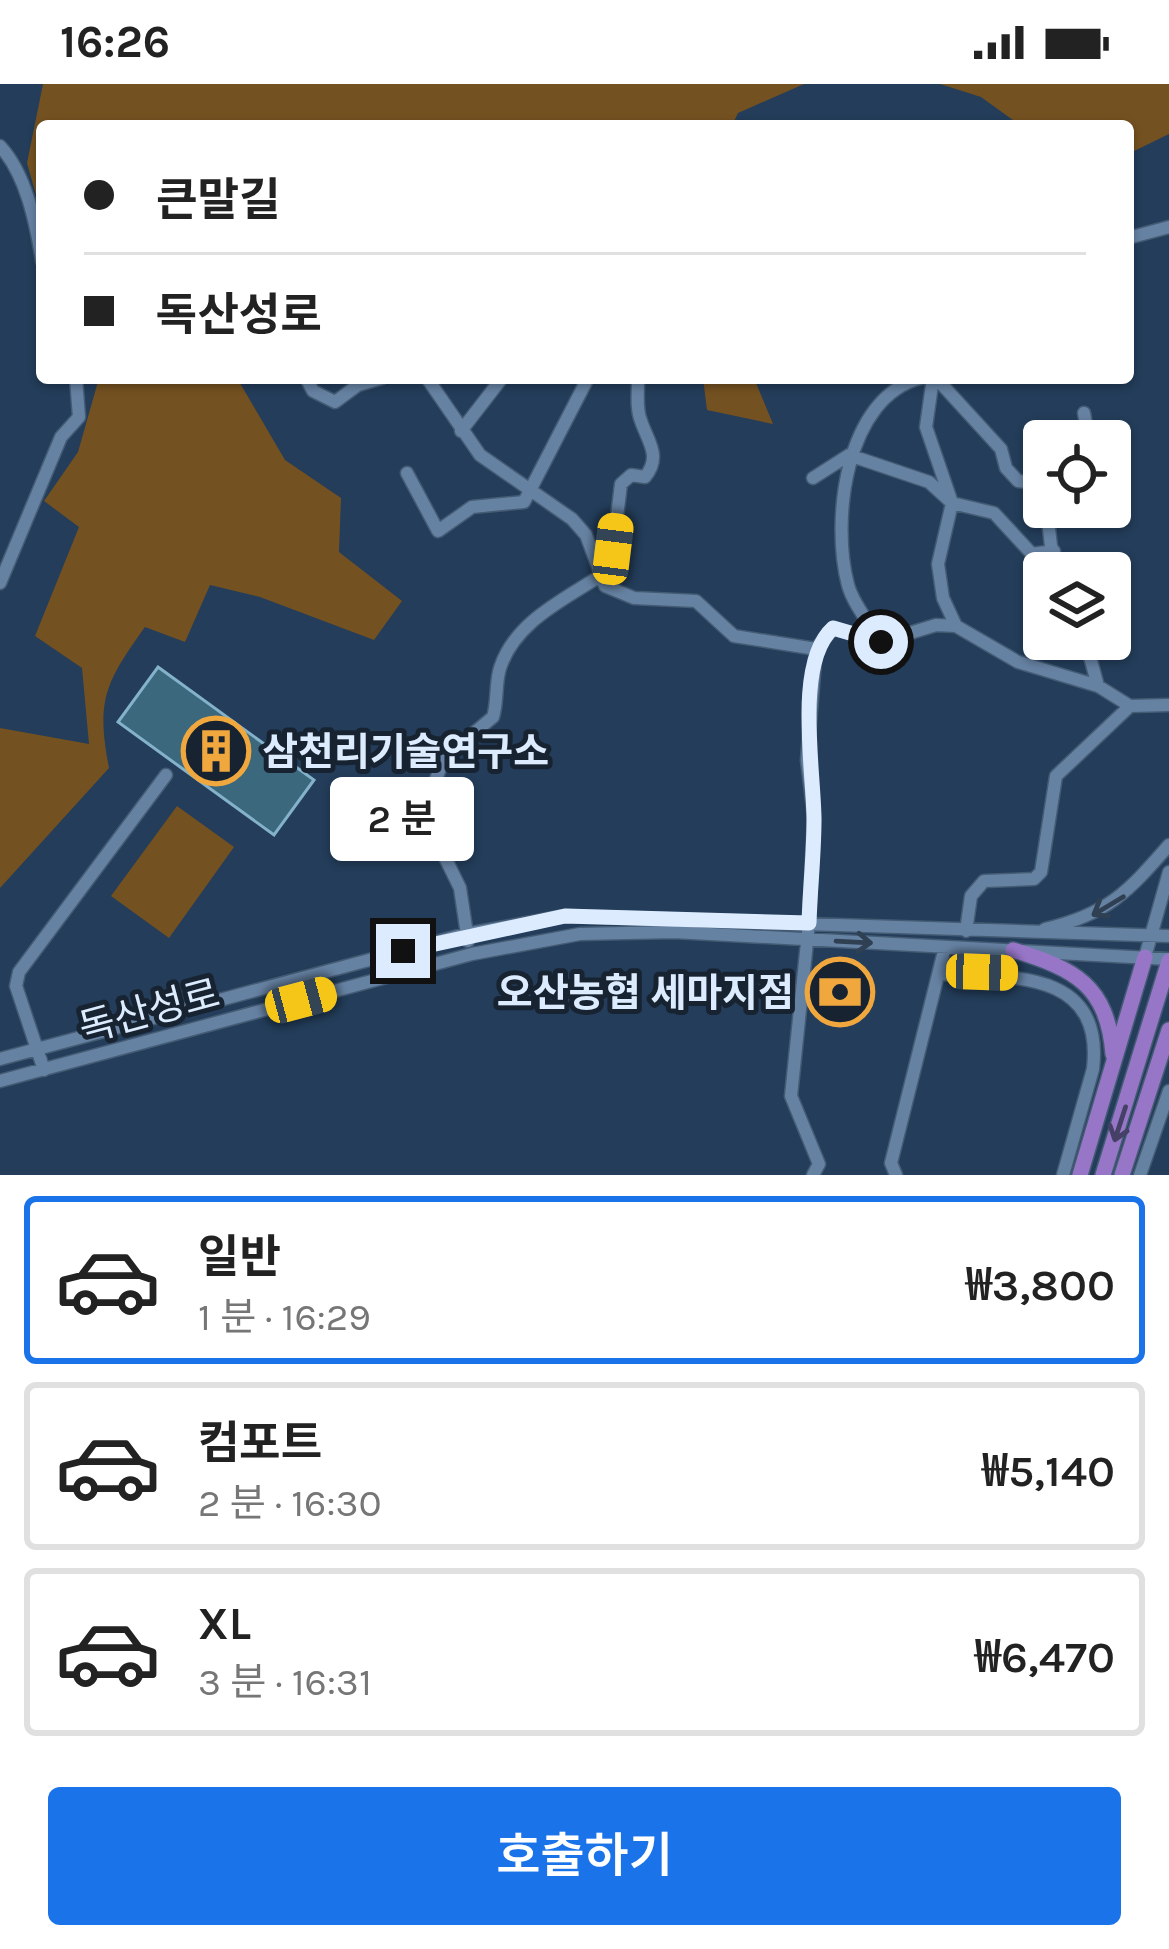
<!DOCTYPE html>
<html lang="ko">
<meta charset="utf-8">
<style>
body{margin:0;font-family:Karla,"Noto Sans KR",sans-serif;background:#f2f2f2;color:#222;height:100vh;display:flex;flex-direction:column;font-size:45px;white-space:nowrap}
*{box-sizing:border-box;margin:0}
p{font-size:39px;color:#767676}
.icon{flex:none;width:66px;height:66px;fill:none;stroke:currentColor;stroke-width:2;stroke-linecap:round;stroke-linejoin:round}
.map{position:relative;height:1091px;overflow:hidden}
.drawer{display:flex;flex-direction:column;background:#fff;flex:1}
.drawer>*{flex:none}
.hud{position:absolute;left:36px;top:36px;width:1098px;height:264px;border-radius:12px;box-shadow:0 3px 9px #0004;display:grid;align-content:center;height:264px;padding:0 48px;background:#fff}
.fabs{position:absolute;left:1023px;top:336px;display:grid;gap:24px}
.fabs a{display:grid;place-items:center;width:108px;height:108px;border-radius:12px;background:#fff;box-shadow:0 3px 9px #0004;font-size:60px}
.end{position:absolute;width:54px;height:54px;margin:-27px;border:15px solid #dcecfe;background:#111;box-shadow:0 0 0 6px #111}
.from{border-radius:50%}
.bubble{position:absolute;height:84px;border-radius:12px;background:#fff;box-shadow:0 3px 9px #0004;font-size:39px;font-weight:600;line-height:84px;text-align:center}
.car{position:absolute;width:36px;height:72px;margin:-36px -18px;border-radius:15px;box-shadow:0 0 9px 3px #0007;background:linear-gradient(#f5c518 24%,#345 0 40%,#f5c518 0 76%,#345 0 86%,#f5c518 0)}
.hud b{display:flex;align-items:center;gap:42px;height:114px;font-size:45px}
.hud b+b{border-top:3px solid #e0e0e0}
.hud i{width:30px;height:30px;background:#222}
ul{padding:21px 0 0;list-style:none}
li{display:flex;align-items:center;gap:36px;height:168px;margin:0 24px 18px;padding:0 24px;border:6px solid #e0e0e0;border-radius:12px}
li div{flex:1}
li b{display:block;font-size:45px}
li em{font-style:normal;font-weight:600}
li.active{border-color:#1a73e8}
li>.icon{width:108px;height:108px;stroke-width:1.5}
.button{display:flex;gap:24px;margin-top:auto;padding:24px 48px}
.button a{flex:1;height:138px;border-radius:12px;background:#1a73e8;color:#fff;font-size:48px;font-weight:600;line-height:138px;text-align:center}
.status{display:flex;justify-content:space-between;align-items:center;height:84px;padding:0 60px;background:#fff;direction:ltr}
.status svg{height:33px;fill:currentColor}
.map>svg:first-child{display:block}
.green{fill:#745120}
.building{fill:#3c687e;stroke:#84b2cb;stroke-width:3}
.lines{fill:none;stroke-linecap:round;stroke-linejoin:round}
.minor-casing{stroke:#445b74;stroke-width:15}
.major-casing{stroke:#445b74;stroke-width:18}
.minor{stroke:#6682a3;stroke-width:12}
.major{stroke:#9776c8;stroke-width:15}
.oneway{stroke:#2f4053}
.oneway2{stroke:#444066}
.route{stroke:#dcecfe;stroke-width:15}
.labels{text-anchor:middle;stroke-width:10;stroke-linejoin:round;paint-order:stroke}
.poi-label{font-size:39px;font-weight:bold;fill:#dcecfe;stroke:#182331;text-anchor:start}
.street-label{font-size:39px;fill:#dcecfe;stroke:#182331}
</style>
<div class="status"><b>16:26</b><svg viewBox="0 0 49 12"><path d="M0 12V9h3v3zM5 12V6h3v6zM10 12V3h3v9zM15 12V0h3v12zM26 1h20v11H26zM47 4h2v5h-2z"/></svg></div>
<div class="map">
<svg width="1169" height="1091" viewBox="0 0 1169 1091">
<rect width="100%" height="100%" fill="#233d5a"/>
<path class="green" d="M43 0H804L738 29 732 42H42V132L27 79Z
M940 0H1169V50L1128 70V42H1021L981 13Z
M99 294H237L285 376 341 414 339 468 402 517 374 556 260 513 210 501 185 558 145 543C105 599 96 616 109 684L0 804V644L89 660 82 584 35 552 79 443 44 417 78 368Z
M703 294H754L773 340 707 326Z
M177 722 234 763 169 854 111 812Z"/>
<path class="building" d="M158 583 314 696 274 751 118 638Z"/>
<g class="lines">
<defs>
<path id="minor" d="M0 62C26 90 36 139 42 177
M1128 154 1169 143
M306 294 313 307 335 318 358 301 382 294
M427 294 480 371 572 435 586 451 605 502 634 514 696 517 734 552 816 565
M933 294 926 343 952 419 938 480 943 514 956 542
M936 294 1001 365 1006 384 1018 397 1044 400
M1084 329 1089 357
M461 347 502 294
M407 389 438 447 472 423 524 418 588 294
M813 394 849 371 929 398 952 419 994 429 1032 470 1054 467
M1044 401 1051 462 1062 489
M602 497 613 465 621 400 631 391 645 393C662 372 648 358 641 337 636 325 638 309 638 297
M0 499 61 353 79 333 76 294
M1085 555 1098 602
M880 557C870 540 853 520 848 501 831 437 845 313 921 294
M1045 845C1108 830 1128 808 1169 761
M966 847 971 812 984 797 1034 795 1041 788 1056 692 1130 622
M468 857 460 804 435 753 430 711 444 674 493 633C498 617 495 600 500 584 515 538 563 516 600 492
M1145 873 1169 788
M939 890C1001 894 1105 881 1093 985L1063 1091
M0 975 466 850 565 832 1169 852
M44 986 16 902 19 888 166 691
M0 997 472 870 580 850 674 848 1169 875
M813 1091 819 1080 791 1012 809 839 814 733 807 676 816 565 833 544 881 558 936 541 956 542 1018 578 1098 602 1130 622 1169 621
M896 1091 891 1079 945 863
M1140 1091 1169 1007"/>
<path id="major" d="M1013 866C1075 885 1107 901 1113 970
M1080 1091 1145 873
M1103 1091 1169 877
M1122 1091 1169 946"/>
</defs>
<use href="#minor" class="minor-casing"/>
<use href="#major" class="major-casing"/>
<use href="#minor" class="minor"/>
<use href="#major" class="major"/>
</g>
<defs><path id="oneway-shaft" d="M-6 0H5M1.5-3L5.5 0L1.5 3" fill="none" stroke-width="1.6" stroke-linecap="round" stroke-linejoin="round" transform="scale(3)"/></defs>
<g class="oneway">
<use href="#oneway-shaft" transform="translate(1108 822) rotate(149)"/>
<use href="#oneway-shaft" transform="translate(854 858) rotate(3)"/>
</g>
<use class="oneway2" href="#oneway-shaft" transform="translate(1120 1040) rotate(108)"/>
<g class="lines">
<path class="route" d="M403 867 565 832 809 839C810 805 814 770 814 736 814 687 794 579 833 544L881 558"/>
</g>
<defs>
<symbol id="building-ring" viewBox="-11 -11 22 22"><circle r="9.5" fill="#182331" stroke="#efa73e" stroke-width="1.5"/><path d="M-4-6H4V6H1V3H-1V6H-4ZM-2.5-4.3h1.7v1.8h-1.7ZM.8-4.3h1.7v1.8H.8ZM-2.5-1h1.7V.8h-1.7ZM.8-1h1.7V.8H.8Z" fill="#efa73e"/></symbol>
<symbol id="bank-ring" viewBox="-11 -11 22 22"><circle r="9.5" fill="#182331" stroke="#efa73e" stroke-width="1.5"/><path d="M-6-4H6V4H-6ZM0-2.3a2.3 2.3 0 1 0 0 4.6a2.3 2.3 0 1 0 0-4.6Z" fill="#efa73e"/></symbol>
</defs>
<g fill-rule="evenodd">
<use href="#building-ring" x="178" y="629" width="76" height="76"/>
<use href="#bank-ring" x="802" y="870" width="76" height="76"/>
</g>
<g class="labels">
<g class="poi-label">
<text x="262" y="681">삼천리기술연구소</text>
<text x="794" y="922" text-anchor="end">오산농협 세마지점</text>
</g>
<g class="street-label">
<text transform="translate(149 926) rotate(-15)" y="14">독산성로</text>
</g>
</g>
</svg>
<div class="fabs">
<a><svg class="icon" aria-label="locate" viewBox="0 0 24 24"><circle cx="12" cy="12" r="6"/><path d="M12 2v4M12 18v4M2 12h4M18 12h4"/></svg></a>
<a><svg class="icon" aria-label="layers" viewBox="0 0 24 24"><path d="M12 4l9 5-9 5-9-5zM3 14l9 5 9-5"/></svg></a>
</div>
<i class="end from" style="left:881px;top:558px"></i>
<i class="end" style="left:403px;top:867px"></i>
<div class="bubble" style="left:330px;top:693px;width:144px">2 분</div>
<i class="car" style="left:613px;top:465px;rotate:7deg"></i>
<i class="car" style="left:982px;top:888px;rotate:92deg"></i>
<i class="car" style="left:301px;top:916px;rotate:75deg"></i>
<div class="hud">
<b><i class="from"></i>큰말길</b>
<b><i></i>독산성로</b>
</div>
</div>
<section class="drawer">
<ul>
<li class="active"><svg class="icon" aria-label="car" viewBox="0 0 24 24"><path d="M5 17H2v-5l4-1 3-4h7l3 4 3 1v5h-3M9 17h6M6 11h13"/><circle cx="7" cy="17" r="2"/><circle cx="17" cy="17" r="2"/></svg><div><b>일반</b><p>1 분 · 16:29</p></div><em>₩3,800</em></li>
<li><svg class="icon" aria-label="car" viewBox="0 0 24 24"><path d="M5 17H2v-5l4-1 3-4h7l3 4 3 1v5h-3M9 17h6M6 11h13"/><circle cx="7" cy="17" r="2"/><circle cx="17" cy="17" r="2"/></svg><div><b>컴포트</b><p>2 분 · 16:30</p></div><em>₩5,140</em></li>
<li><svg class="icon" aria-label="car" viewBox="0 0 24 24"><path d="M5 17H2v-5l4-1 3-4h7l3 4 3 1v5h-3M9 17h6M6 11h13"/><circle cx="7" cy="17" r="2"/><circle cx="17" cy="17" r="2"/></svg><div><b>XL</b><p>3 분 · 16:31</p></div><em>₩6,470</em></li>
</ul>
<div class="button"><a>호출하기</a></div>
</section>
